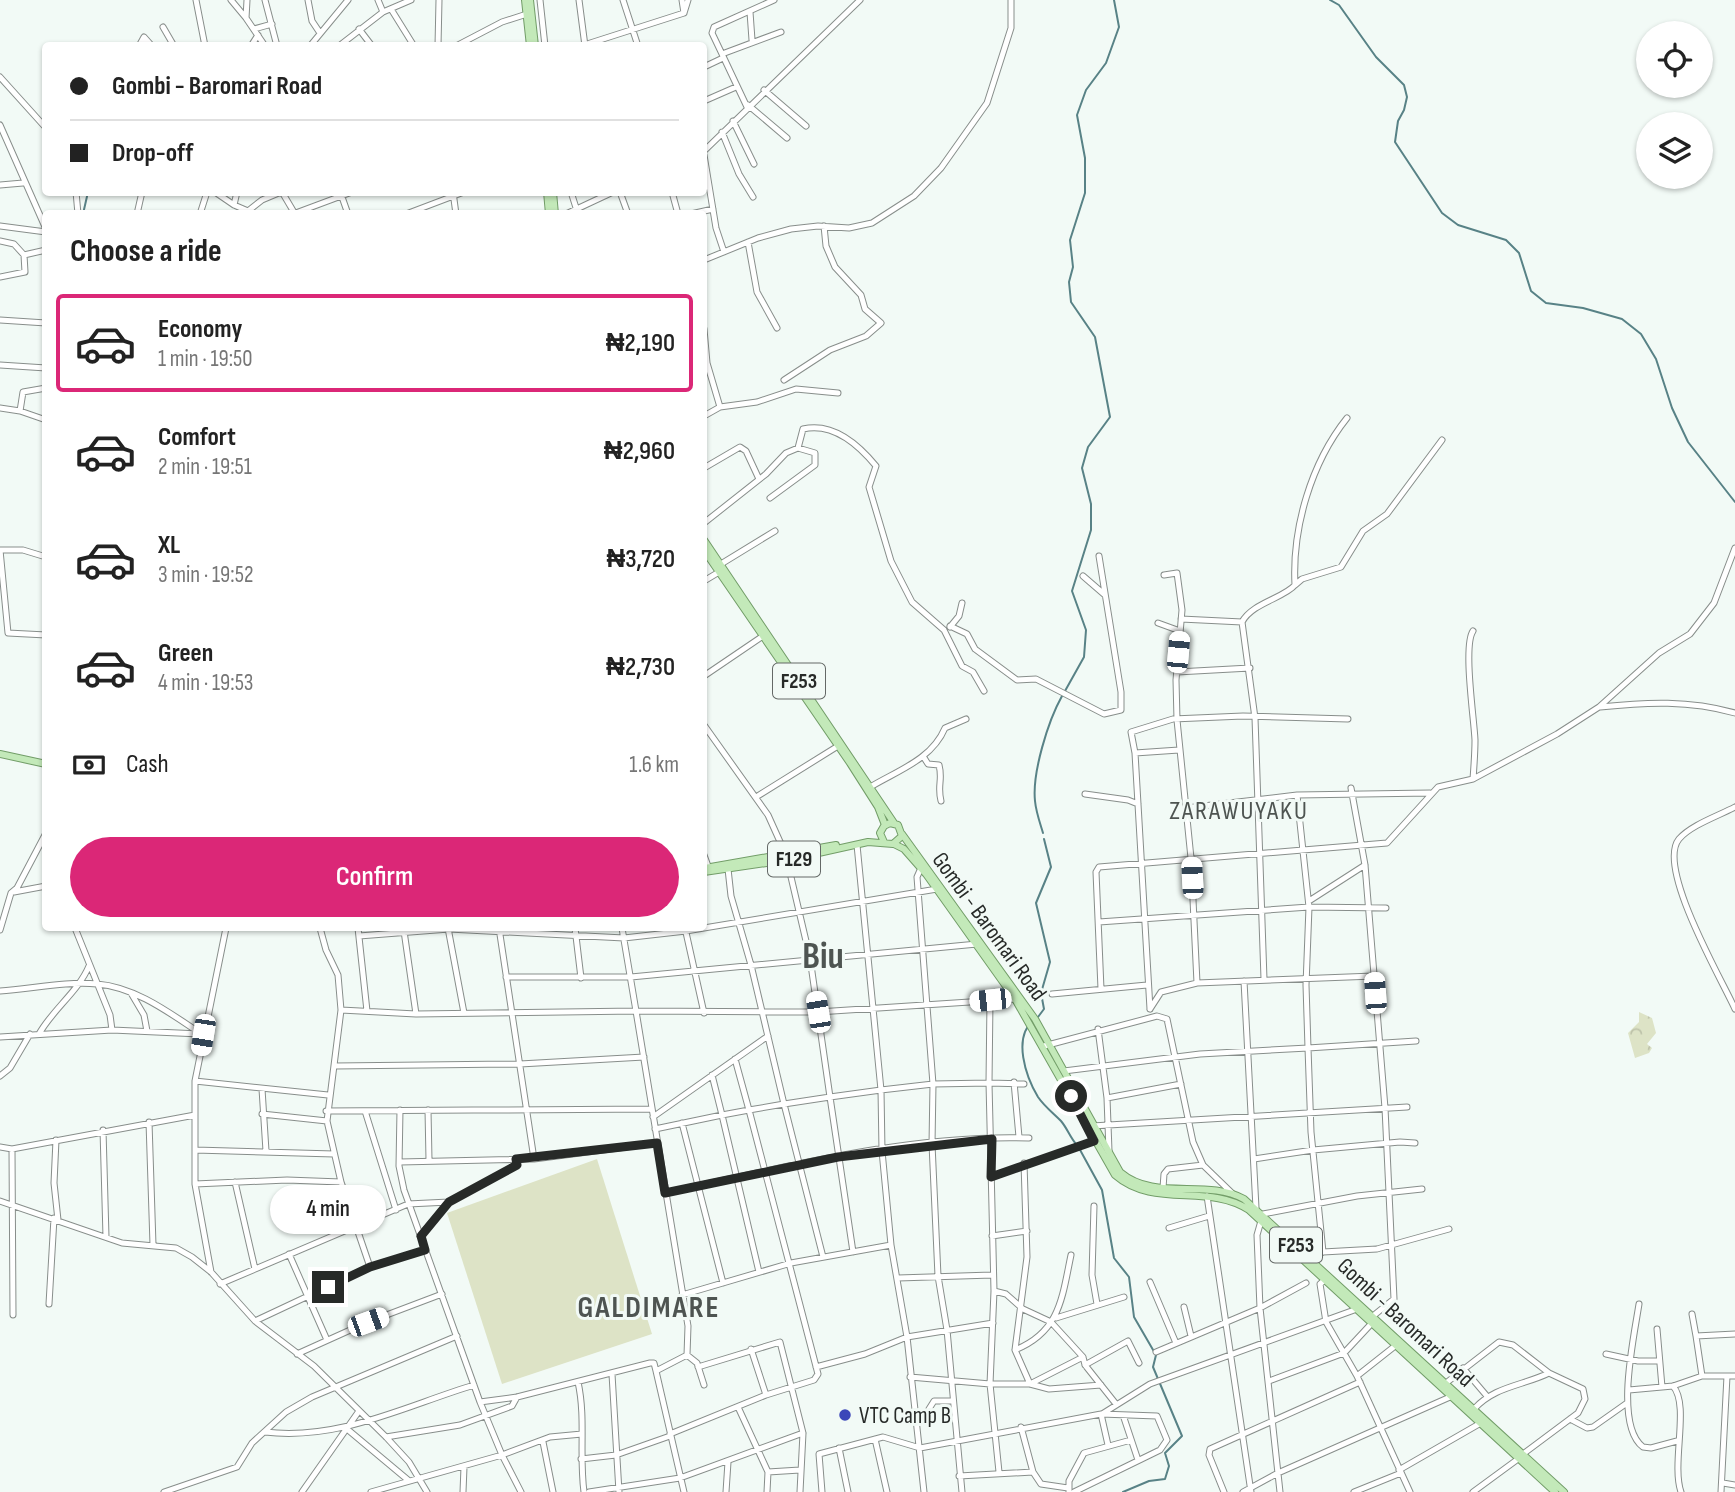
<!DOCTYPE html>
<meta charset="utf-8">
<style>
body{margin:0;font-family:"Sofia Sans Condensed",sans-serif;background:#f2f2f2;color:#222;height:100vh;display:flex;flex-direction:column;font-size:26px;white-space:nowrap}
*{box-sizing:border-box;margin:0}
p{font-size:23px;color:#767676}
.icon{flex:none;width:38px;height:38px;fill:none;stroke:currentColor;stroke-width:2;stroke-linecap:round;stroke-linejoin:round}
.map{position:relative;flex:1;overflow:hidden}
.details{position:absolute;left:42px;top:210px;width:665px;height:721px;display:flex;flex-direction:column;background:#fff;border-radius:7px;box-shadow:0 2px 5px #0004}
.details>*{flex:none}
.guide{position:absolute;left:42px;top:42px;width:665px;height:154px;border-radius:7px;box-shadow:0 2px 5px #0004;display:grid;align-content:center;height:154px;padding:0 28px;background:#fff}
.buttons{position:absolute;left:1636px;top:21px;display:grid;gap:14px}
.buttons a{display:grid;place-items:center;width:77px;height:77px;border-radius:50%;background:#fff;box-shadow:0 2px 5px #0004;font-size:35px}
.end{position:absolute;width:32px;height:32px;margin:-16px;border:9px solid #272a28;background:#fff;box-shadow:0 0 0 4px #fff}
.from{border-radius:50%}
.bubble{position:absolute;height:49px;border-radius:24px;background:#fff;box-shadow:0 2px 5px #0004;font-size:23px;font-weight:600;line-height:49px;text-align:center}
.car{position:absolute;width:21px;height:42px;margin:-21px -10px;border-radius:9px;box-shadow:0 0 5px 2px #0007;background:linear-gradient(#fff 24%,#345 0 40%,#fff 0 76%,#345 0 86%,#fff 0)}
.guide b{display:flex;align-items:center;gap:24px;height:66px;font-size:26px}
.guide b+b{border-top:2px solid #e0e0e0}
.guide i{width:18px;height:18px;background:#222}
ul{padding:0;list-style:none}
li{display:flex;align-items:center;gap:21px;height:98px;margin:0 14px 10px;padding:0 14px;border:4px solid transparent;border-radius:7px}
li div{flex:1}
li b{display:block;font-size:26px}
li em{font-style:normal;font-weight:600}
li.on{border-color:#db2777}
li>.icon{width:63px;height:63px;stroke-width:1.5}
h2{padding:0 28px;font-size:32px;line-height:84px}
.pay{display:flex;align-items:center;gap:18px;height:77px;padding:0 28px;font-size:26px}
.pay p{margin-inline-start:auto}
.primary-button{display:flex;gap:14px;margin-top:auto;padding:14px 28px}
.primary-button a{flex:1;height:80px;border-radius:42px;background:#db2777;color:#fff;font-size:28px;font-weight:600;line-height:80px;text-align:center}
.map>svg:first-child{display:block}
.green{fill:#dde3c6}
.forest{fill:url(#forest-crowns)}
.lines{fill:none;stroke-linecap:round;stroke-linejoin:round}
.stream{stroke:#588286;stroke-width:2}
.minor-casing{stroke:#888e8b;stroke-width:7}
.major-casing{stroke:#729d68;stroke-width:8}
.minor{stroke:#fff;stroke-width:5}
.major{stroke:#c3e9b9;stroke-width:6}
.route{stroke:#272a28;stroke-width:9}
.poi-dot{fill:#3b46b9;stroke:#f2faf6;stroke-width:2.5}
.labels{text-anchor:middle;stroke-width:6;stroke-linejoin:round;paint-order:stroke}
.shield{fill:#f2faf6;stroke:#646866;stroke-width:2}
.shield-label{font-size:21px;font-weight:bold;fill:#272a28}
.street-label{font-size:23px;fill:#272a28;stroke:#f2faf6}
.poi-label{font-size:23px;fill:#272a28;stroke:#f2faf6;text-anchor:start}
.quarter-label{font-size:26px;letter-spacing:2px;fill:#4e5451;stroke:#f2faf6}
.district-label{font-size:30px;font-weight:bold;letter-spacing:2px;fill:#4e5451;stroke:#f2faf6}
.town-label{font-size:37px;font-weight:bold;fill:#4e5451;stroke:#f2faf6}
</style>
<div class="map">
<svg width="1735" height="1492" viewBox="0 0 1735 1492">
<defs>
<pattern id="forest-crowns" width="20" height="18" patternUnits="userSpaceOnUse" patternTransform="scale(1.75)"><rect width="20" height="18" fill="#dde3c6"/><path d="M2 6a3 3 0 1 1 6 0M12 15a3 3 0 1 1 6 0" fill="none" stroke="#bec3aa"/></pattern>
</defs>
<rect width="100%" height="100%" fill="#f2faf6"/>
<path class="green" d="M597 1159 652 1334 502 1384 447 1213Z"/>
<path class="forest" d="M1639 1012 1652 1018 1656 1033 1647 1044 1652 1048 1649 1053 1635 1058 1628 1033 1639 1022Z"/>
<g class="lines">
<path class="stream" d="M1330 0 1339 5 1376 57 1404 85 1407 97 1404 110 1398 121 1395 142 1442 213 1458 225 1506 240 1519 253 1531 291 1546 303 1583 308 1622 319 1641 334 1656 359 1672 408 1688 442 1735 502
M83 214 88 192
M1065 691 1084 657 1086 630 1072 591 1091 530V504L1082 468 1088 447 1110 417 1095 337 1071 302 1069 282 1073 267 1070 240 1085 193V158L1077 115 1086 90 1106 63 1119 27 1114 0
M1043 833C1040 823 1036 812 1035 801 1032 773 1048 721 1062 696
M1038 1017 1044 1009 1041 993 1050 962 1036 903 1051 867 1044 839
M1034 1020C1012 1037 1026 1077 1038 1097 1044 1106 1053 1113 1061 1121 1067 1128 1070 1137 1076 1144
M1079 1148 1102 1190 1114 1258 1129 1277 1134 1317 1156 1355 1153 1367 1182 1436 1165 1453 1169 1466 1165 1479 1149 1481 1123 1492"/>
<defs>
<path id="minor" d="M196 0 205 46
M231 0 246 18
M247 0 246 18 265 46
M265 0 277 46
M308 0 312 21 320 33
M378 0 383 12
M540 0 545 46
M579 0 585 46
M623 0 638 46
M682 0 684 13
M774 0 714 27 712 33 722 54 781 32
M391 9 414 46
M750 12 752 40
M684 13 688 0
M163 27 174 46
M254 29 272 24
M359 29 372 46
M139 46 144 37 152 46
M251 46 258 35
M310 46 348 0
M339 46 383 12 411 0
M438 46 439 0
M456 46 502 22 530 13
M581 46 684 13
M722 54 747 107
M704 67 723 58
M0 77 46 128
M764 90 806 126
M704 101 736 87
M748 105 787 138
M733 121 754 164
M0 125 46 229
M722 132 739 174 753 197
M704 151 860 0
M704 155 716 228 724 252
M0 185 23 183
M76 192 78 214
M215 192 234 205 237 192
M282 192 295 214
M453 192 456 214
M571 192 578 214
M620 192 628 214
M672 192 678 214
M342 197 348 214
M234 205 248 211 262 200 281 192
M137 214 142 192
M200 214 207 192
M293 214 352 192
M406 214 464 192
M566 214 613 192
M691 214 713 209
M0 226 46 232
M0 241 14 244 24 255 46 250
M748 242 757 292 777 328
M704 260 758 238 791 229 818 226 849 228 872 223 914 196 941 168 987 103 1011 28V0
M0 277 25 272 24 255
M0 320 46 323
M704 329 707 363 720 407
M0 365 46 368
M784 380 830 350 866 336 881 323 865 309 861 295 835 267 826 246 824 226
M0 408 20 411 46 420
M20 411 23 392 46 388
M704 416 720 407 757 402 796 389 838 393
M704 468 740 447 746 451 759 479
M770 498 815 465V453L798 448 803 429C833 422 858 444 876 466L869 487 891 561 912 602 944 630 962 666 973 672 984 691
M704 523 766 474 786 453 798 448
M0 550 8 633 46 635
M0 550H23L46 557
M721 564 775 531
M1164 575 1177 573 1182 610 1176 680 1177 720 1191 858 1197 983
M1083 576 1105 595
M704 581 719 572
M1295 585 1302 579 1341 567 1363 531 1387 514 1442 440
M1181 619 1242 622 1255 718 1264 979
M1242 622C1252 603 1284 598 1295 585 1292 528 1311 463 1347 418
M1158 623 1180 631
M950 626 967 634 975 649 1017 680 1036 679 1104 714 1121 710V692L1099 556
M950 627 959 616 962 603
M1473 631C1463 646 1474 718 1475 740 1475 753 1474 766 1473 779L1557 734 1599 707 1659 653 1690 634 1714 603 1735 548
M1177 672 1250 668
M704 676 763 636
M1600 707C1647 702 1689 700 1735 713
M704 725 768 815 786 855
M1135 753 1179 750
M923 756 928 764 939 765C943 780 937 785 941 801
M872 786C899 770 932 759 945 728L966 719
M1351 788 1365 865 1385 1108 1394 1299 1373 1316
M1085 794 1128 800 1138 804
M756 797 838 746
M1735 807C1718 816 1691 825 1679 839 1656 867 1721 978 1735 1009
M1186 808 1297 795 1430 793
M857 845 881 1090 933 1084 932 1144 938 1276 947 1330 962 1492
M704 855 709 869
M787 860 810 958 830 1097 881 1090 882 1151 891 1245 907 1337 924 1492
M921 868 917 877 933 1084 989 1083 990 1000
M728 869 731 896 751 965 784 1104 830 1097 853 1252
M14 892 46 886
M1309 901 1365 865
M1099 922 1309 907 1386 908
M75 928 110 1015 112 1030
M320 928 326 950 338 975 341 1010 327 1121 341 1182 370 1267
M358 928 367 1011
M448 928 464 1013
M499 928 534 1159
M575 928 581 978
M622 928 636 1011 818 1012 1015 999
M685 928 704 1013
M0 930 11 893 17 888 46 833
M404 931 416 1014
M359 936 449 929 624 938 686 931 937 889
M506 977H631L977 944
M1244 981 1256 1208
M1101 989 1096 872 1099 867 1387 843 1438 787 1473 779
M0 991C31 989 66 981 97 984 136 987 171 1014 203 1035
M131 993 144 1015 147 1031
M1052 994 1147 985
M1150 1009 1135 753 1131 732 1173 719 1243 716 1348 719
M1150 1009 1161 992 1197 983 1374 976
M341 1010 416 1014 636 1011 688 1326 687 1355 656 1371 684 1492
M1098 1029 1107 1098 1109 1151
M39 1034C53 1009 78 992 89 966
M0 1037 112 1030 200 1034
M1044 1046 1157 1016 1167 1019 1193 1142 1203 1165 1233 1194
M735 1059 749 1110 784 1104 823 1257
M335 1066 520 1064 644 1057
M1064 1071 1200 1054 1308 1048 1306 985 1309 907 1297 795
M0 1076 10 1068 30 1034
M195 1081 328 1095
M1014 1082 1019 1137
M262 1089 266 1151
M1107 1098 1181 1084
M400 1110 399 1166 404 1190 480 1402 517 1397 650 1363H654L656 1371
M428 1110 429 1160
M326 1111 651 1109
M365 1111 396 1210
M262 1114 327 1121
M653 1117 768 1036
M149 1122 153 1245
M682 1123 723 1283
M1092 1126 1407 1107
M655 1129 722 1115 759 1272
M103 1130 106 1237
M56 1140 54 1183 58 1220
M0 1147 12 1149 195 1115
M12 1149 13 1315
M195 1150 334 1154
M1254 1159 1313 1150 1400 1142 1415 1143
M400 1162 534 1159 657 1143
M1024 1163 1027 1257 1015 1350 1030 1384
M991 1177 1094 1141
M235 1182 255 1269
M195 1184 287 1180 341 1182
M1163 1188 1164 1174 1168 1169 1203 1165
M665 1193C783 1168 907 1134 1029 1138
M1207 1196 1251 1492
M0 1201 122 1243 176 1248 192 1257 211 1272 255 1321 314 1366 386 1437 409 1462 427 1492
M1094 1206 1092 1275 1097 1304
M1263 1214 1357 1196 1422 1189
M1261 1221 1257 1235 1260 1308 1280 1492
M1169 1228 1209 1216
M420 1236 449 1202
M992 1236 1027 1231
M1323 1252 1311 1132 1308 1048 1416 1041
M289 1254 327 1340
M1312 1259 1323 1252 1377 1249 1449 1229
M211 1272 195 1184V1081L226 928
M898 1278 992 1275
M1327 1278 1320 1284 1326 1322 1357 1376 1410 1492
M1150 1282 1176 1343
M220 1284 408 1204 449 1202 517 1165 515 1159
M994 1291 1006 1294 1023 1309 1051 1322 1083 1357 1085 1365
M682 1295 791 1263 891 1245
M49 1304 54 1218
M1639 1304C1634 1337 1614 1425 1643 1447L1651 1448 1677 1441
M1184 1307 1191 1336
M1692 1314 1696 1336
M1056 1318 1124 1297
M255 1321 370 1267 425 1250
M1657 1329 1662 1387
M751 1349 766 1395
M1015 1350C1060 1332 1062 1298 1071 1255
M1156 1352 1260 1308 1306 1283
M297 1354 368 1322 442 1294
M1606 1354 1638 1361H1659
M687 1355 697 1363 704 1385
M698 1367 780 1342 803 1433 800 1492
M816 1367 865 1354 907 1337 993 1323
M1463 1368 1486 1395
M612 1374 619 1492
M1357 1376 1395 1346
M1702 1376 1696 1336 1735 1334
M910 1377 990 1384H1030L1049 1389 1101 1385
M1269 1381 1344 1353 1372 1323
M578 1382C586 1418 579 1455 584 1492
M1446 1383 1499 1342 1513 1345 1549 1373 1583 1389 1585 1399 1578 1413 1523 1454
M1030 1384 1083 1357
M1673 1386C1690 1405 1671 1463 1681 1492
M1629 1390 1673 1386 1702 1376H1735
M480 1402 502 1455 521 1492
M1116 1404 1085 1365 1128 1341 1139 1363
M738 1407 768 1472 767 1492
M1474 1409C1495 1386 1522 1386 1549 1373
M1101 1414 1108 1445
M1102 1414 1150 1384 1357 1309
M1123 1415 1138 1460
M1570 1419 1587 1428 1593 1427 1627 1403
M916 1422 922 1420 934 1401H953
M1021 1427 1033 1472 1041 1484 1068 1488
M347 1429 408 1480
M265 1432C339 1441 405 1406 474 1385
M670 1434 766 1395 814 1380 818 1374 749 1110 722 1115 712 1075
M386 1437 460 1425 512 1406 517 1397
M875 1439 887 1492
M543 1442 553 1492
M839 1448 848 1492
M581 1459 616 1455 670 1436
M1399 1470 1479 1424
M768 1472 800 1470
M999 1472 990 1384 994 1291 989 1083 1024 1084
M959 1476 1033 1472
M1723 1483 1735 1485
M164 1492 237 1467 252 1443 286 1412 312 1397 457 1336
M302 1492 359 1411
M371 1492 502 1455 550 1437 582 1434
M463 1492 464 1467
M589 1492 680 1478 803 1433
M726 1492 728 1462
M822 1492 819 1454 883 1437 920 1448 1101 1414 1157 1416 1167 1440 1160 1450 1074 1492
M1069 1492V1481L1084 1453 1131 1440
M1224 1492 1209 1455 1210 1449 1360 1382
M1243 1492 1278 1473 1450 1397
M1354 1492 1401 1473
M1473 1492 1518 1459
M1721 1492 1727 1376"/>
<path id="major" d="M525 0 530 46
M530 0 535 46
M547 192 549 214
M553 192 555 214
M704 540 894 823
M704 550 850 763 878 807 885 825
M0 754 46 764
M902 834 1035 1019 1120 1172C1155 1202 1206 1178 1244 1199L1564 1492
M894 844 904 849 926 874 1015 999 1115 1175C1154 1209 1208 1183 1249 1210L1555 1492
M705 868 836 845
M704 872 787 860 868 842 893 844 902 836 898 825 890 823 884 826 880 833 884 842"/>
</defs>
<use href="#minor" class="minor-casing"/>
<use href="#major" class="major-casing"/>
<use href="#minor" class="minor"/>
<use href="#major" class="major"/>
</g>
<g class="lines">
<path class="route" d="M328 1287 370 1267 425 1250 421 1236 449 1202 517 1165 516 1159 657 1143 665 1193 838 1157 992 1139 991 1177 1094 1141 1071 1096"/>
</g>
<circle class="poi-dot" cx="845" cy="1415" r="7"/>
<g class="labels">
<g class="shield">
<rect x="773" y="663.5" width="52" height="35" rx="5"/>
<rect x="768" y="841.5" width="52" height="35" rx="5"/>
<rect x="1270" y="1227.5" width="52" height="35" rx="5"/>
</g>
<g class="shield-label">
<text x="799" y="688">F253</text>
<text x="794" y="866">F129</text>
<text x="1296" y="1252">F253</text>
</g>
<g class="street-label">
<text transform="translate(990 926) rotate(54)" y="8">Gombi - Baromari Road</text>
<text transform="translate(1406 1322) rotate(43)" y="8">Gombi - Baromari Road</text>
</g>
<g class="poi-label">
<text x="859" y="1423">VTC Camp B</text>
</g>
<g class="quarter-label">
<text x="1239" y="819">ZARAWUYAKU</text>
</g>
<g class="district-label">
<text x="649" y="1317">GALDIMARE</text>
</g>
<g class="town-label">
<text x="823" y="968">Biu</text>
</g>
</g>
</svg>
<div class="buttons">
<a><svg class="icon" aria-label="locate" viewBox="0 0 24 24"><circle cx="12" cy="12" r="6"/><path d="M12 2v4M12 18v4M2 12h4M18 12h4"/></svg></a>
<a><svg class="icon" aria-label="layers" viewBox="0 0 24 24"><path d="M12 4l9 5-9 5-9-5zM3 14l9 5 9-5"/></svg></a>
</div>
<i class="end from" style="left:1071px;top:1096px"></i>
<i class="end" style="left:328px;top:1287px"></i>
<div class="bubble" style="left:270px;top:1185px;width:116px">4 min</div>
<i class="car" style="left:1178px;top:652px;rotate:5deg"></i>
<i class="car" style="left:1192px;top:878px;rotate:357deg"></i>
<i class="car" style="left:1375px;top:993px;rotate:356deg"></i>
<i class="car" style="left:990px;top:1000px;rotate:264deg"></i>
<i class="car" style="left:818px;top:1012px;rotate:351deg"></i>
<i class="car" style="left:203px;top:1035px;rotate:189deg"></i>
<i class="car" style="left:368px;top:1322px;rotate:70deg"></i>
<div class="guide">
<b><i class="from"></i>Gombi - Baromari Road</b>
<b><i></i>Drop-off</b>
</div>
<section class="details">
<h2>Choose a ride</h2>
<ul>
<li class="on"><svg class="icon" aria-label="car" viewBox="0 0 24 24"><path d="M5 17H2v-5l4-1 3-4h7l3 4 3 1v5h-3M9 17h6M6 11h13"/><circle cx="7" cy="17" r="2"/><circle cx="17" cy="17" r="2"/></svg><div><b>Economy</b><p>1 min · 19:50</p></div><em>₦2,190</em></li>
<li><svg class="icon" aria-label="car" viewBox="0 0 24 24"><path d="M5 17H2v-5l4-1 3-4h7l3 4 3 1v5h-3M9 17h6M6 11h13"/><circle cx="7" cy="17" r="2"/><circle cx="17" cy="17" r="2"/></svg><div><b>Comfort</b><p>2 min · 19:51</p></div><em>₦2,960</em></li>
<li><svg class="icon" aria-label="car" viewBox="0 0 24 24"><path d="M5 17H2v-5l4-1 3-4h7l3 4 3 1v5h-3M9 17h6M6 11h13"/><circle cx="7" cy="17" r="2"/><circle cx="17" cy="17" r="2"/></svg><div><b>XL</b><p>3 min · 19:52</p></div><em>₦3,720</em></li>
<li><svg class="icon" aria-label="car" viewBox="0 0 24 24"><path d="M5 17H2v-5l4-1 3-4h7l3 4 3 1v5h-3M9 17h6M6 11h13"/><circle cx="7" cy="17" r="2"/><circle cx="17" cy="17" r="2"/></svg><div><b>Green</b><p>4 min · 19:53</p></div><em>₦2,730</em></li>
</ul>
<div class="pay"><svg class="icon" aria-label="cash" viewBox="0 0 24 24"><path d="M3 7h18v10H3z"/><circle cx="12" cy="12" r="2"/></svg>Cash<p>1.6 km</p></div>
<div class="primary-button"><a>Confirm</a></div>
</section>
</div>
